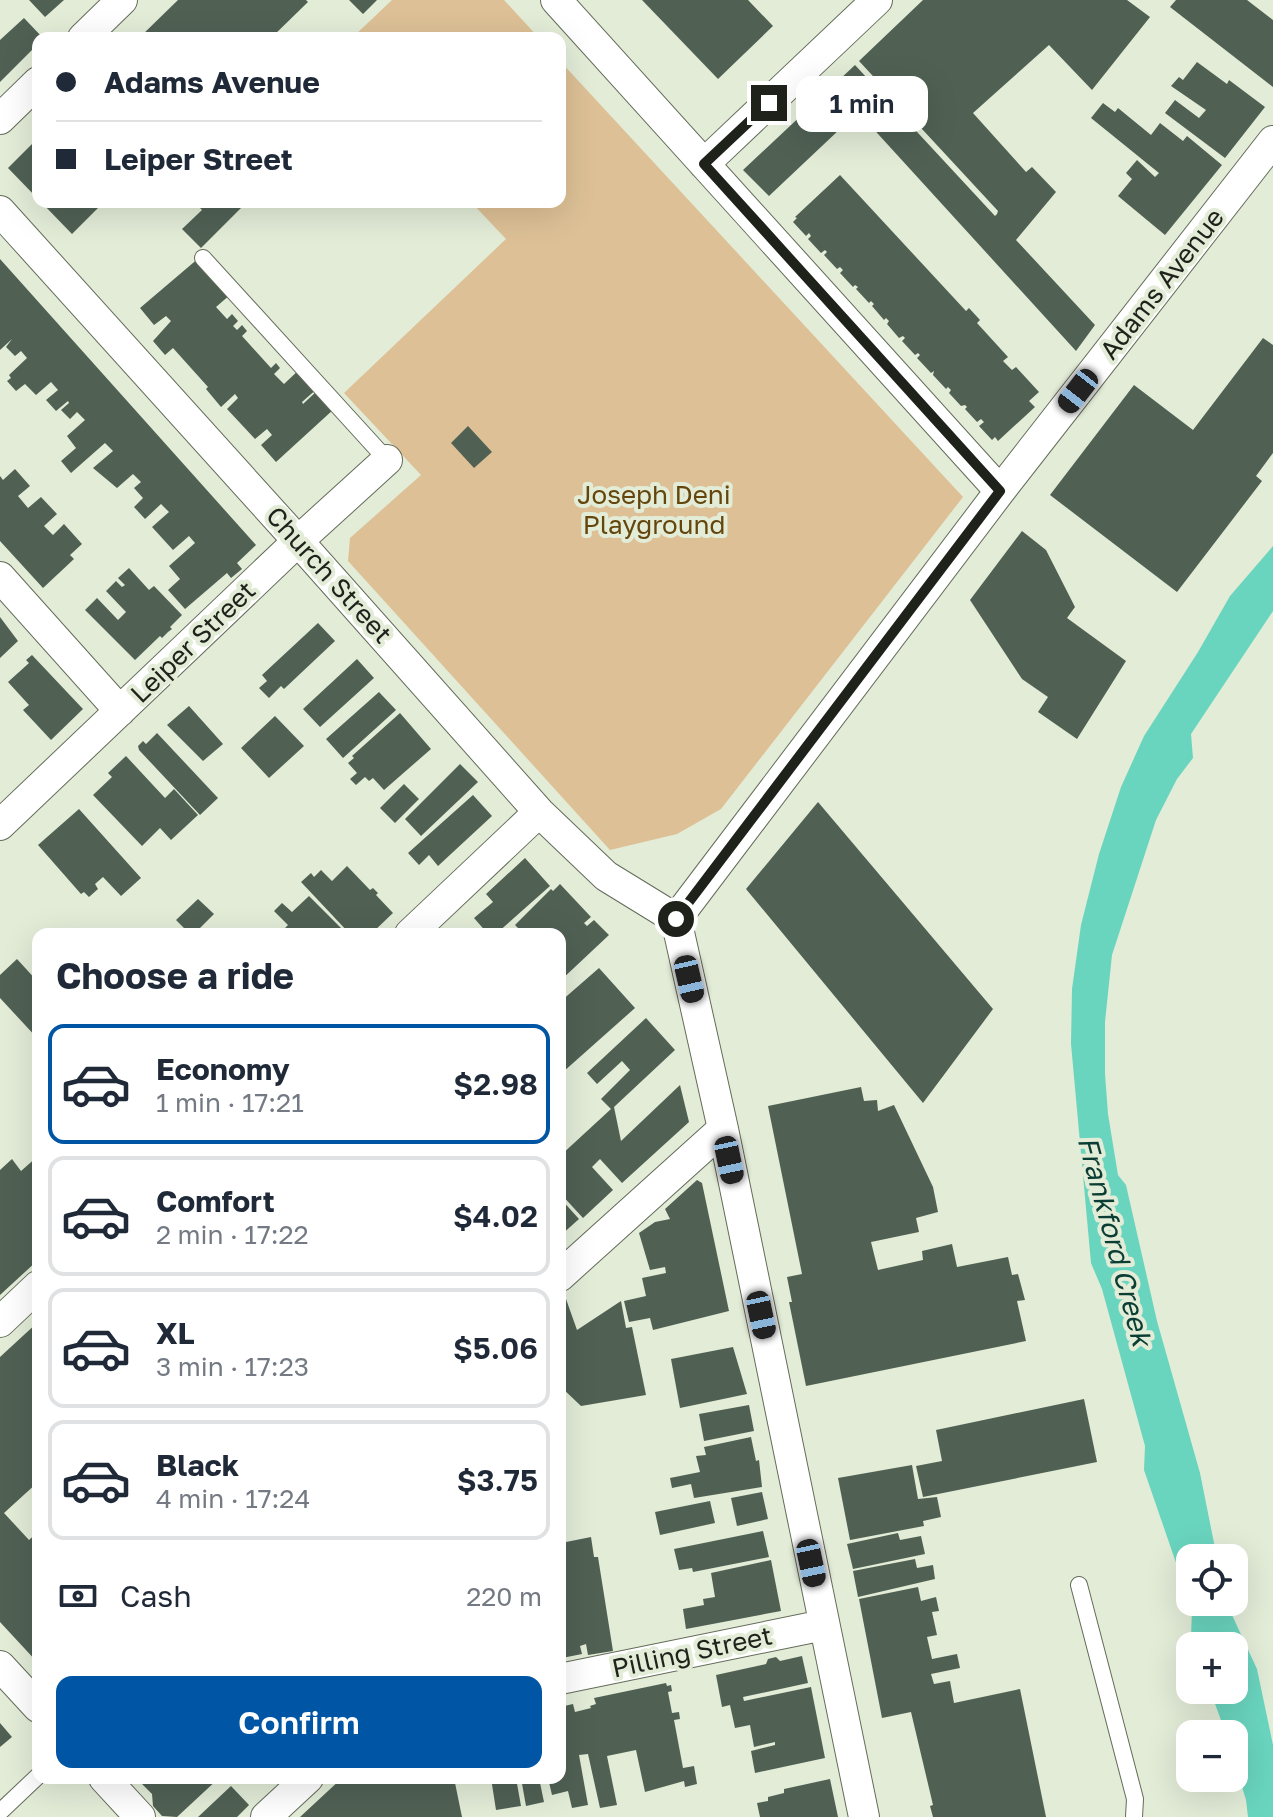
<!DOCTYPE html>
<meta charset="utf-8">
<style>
body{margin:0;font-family:"Golos Text",sans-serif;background:#f2f2f3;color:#1f2937;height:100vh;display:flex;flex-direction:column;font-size:30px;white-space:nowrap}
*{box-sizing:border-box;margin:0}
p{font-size:26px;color:#747a83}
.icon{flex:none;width:44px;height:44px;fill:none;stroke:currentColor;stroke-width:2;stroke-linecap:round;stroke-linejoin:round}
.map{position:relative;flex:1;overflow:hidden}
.side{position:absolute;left:32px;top:928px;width:534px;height:856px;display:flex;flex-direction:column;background:#fff;border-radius:16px;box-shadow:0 8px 32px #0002}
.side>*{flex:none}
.banner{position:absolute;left:32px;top:32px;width:534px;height:176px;border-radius:16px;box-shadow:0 8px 32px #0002;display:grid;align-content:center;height:176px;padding:0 24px;background:#fff}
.tools{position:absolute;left:1176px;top:1544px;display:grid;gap:16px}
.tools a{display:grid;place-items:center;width:72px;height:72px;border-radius:16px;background:#fff;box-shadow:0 8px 32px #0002;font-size:40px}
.end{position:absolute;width:36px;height:36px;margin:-18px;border:10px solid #1e221a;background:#fff;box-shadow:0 0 0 4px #fff}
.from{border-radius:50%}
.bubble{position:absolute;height:56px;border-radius:16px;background:#fff;box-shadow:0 8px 32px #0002;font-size:26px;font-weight:600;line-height:56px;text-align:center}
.car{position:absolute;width:24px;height:48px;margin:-24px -12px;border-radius:10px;box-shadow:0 0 6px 2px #0007;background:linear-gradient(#222 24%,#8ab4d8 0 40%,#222 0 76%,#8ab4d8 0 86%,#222 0)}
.banner b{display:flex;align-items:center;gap:28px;height:76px;font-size:30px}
.banner b+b{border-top:2px solid #e0e1e3}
.banner i{width:20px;height:20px;background:#1f2937}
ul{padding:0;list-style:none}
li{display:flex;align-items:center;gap:24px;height:120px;margin:0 16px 12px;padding:0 8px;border:4px solid #e0e1e3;border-radius:16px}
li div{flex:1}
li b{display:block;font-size:30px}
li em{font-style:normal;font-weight:600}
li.on{border-color:#0056a4}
li>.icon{width:72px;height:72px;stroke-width:1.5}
h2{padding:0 24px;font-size:36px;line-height:96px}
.pay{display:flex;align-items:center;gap:20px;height:88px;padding:0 24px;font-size:30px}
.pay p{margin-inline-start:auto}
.action{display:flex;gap:16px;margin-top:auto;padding:16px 24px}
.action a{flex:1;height:92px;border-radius:16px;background:#0056a4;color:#fff;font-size:32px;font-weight:600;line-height:92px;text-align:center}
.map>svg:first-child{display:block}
.green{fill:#ddc096}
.water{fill:#6ad5bf}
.building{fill:#506154}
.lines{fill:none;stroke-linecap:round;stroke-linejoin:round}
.service-casing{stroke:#646c5a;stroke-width:18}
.minor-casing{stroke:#646c5a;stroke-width:32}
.service{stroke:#fff;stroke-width:16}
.minor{stroke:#fff;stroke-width:30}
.route{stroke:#1e221a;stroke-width:10}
.labels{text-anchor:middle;stroke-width:8;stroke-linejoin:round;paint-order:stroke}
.street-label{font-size:26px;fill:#1e221a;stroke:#e2ecd7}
.park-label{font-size:26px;fill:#64450b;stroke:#e2ecd7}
.water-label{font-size:28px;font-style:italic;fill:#0a3d34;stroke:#e2ecd7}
</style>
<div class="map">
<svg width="1273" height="1817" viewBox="0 0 1273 1817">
<rect width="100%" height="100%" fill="#e2ecd7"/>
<path class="green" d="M392 0H504L539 38H352Z
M560 61 963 497 721 809 677 834 610 850 348 561 350 538 421 475 344 393 506 239 471 202H560Z"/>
<path class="water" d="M1273 546V611L1191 734 1193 758 1177 779 1156 820 1112 955 1105 1022V1074L1108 1114 1118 1175 1126 1185 1157 1321 1200 1473 1217 1558H1190V1602H1226L1257 1669 1273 1745V1817H1248L1246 1800 1234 1760V1734H1226L1210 1690H1234V1646H1195L1191 1637 1192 1609 1144 1470 1145 1446 1102 1289 1091 1263 1071 1044 1072 989 1081 925 1099 854 1121 787 1144 736 1198 652 1230 596Z"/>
<path class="building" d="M29 0H64L45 17Z
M178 0H306L308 2 271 38H139Z
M349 0H377L363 14Z
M642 0H748L773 26 718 79Z
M923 0H1127L1150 17 1092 90 1049 45 973 113 1026 172 1032 167 1056 192 1016 240 1095 325 1076 351 858 112 769 196 743 170 855 65 995 216 997 214 998 211 859 61Z
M1176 0H1247L1273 20V87L1170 7Z
M24 18 43 38H38V44L0 82V40Z
M1197 62 1227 84 1229 80 1265 107 1225 158 1165 113 1175 100 1199 118 1206 110 1171 86 1179 77 1183 80Z
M1103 103 1115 112 1118 108 1151 135 1160 123 1183 141 1187 136 1222 165 1165 235 1118 196 1132 179 1126 173 1137 160 1155 177 1159 173 1091 118Z
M38 138V199L8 168Z
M840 175 966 311 969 308 980 320 977 323 1008 357 1003 361 1012 370 1016 367 1039 392 1029 401 1035 407 998 441 995 437 992 440 979 426 984 422 981 419 977 422 965 409 967 407 965 405 961 406 949 393 951 390 948 387 946 389 933 375 934 371 931 373 917 358 920 355 918 353 915 355 902 341 905 338 903 336 899 338 887 324 889 321 886 318 884 320 872 306 874 304 871 301 869 303 856 289 858 287 855 285 853 287 840 273 843 270 840 267 837 269 824 255 827 252 825 250 821 253 808 239 811 236 809 233 806 236 793 222 797 218 795 217Z
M41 202H104L72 234Z
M194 202H241L244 205 201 248 182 229 202 210Z
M200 257 231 294 216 307 227 319 232 314 238 321 233 326 237 330 242 325 247 331 242 336 271 368 276 363 280 368 274 374 284 384 301 368 319 387 302 402 303 404 317 391 334 409 276 462 261 445 272 435 267 429 255 439 227 409 238 398 235 394 221 407 206 389 208 387 173 348 165 355 153 341 171 321 166 316 154 325 140 308Z
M0 259 256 545 237 563 242 569 231 578 227 573 185 609 168 590 180 579 169 566 195 543 189 536 173 550 152 527 169 512 161 504 145 519 134 507 143 498 134 488 141 482 133 474 117 488 93 468 113 451 105 443 71 473 61 461 76 448 67 436 85 420 77 412 70 419 61 410 69 403 68 401 56 411 46 400 58 390 51 382 36 395 25 384 16 391 7 381 11 378 9 375 27 358 21 351 15 356 6 347 12 339 0 350Z
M1263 338 1273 345V453L1256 476 1262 481 1177 592 1050 495 1134 385 1193 430Z
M468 426 492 452 474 468 451 443Z
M15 469 30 486 18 496 28 508 41 497 57 514 44 526 53 535 64 524 82 544 70 555 74 559 43 588 0 541V476L3 480Z
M1022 531 1046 550 1075 607 1067 618 1126 661 1077 739 1038 712 1048 697 1022 679 970 600Z
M129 568 149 590 154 586 182 615 170 627 172 629 168 632 162 638 160 636 135 660 85 610 97 598 118 620 126 612 106 591 116 581 122 587 125 585 118 578Z
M0 617 18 641 0 658Z
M318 623 335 641 284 689 281 686 269 698 259 688 267 681 262 675Z
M32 655 83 709 51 740 23 710 29 705 8 682 29 663 26 660Z
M357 659 374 678 320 727 303 709Z
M379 692 396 710 343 758 326 739Z
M189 706 223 744 203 761 167 725Z
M400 713 431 749 384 790 373 778 369 781 365 777 356 785 350 779 357 773 348 763 354 758 352 756Z
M275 716 304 746 269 778 241 748Z
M157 733 218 798 200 815 139 750 138 746 143 741 146 744Z
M126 756 165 798 174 789 198 815 171 840 160 828 142 846 93 795 112 777 108 773Z
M460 764 478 782 421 836 405 819Z
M404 784 419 799 395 823 380 808Z
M473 795 492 816 438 866 429 855 419 865 408 853Z
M818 802 993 1009 923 1103 746 889Z
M79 809 141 878 121 896 103 877 95 884 98 889 89 897 84 892 81 894 38 845Z
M525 858 550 886 496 934H488L474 918 493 902 486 894Z
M347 866 370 890 373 888 378 893 376 895 393 913 371 934H350L301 882 311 873 314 877 321 870 332 881Z
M560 884 591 917 584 923 587 926 594 920 609 935 560 981V934H518L521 931 515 925 551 889 553 891Z
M309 896 347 934H279L288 925 274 911 282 903 292 912Z
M198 899 214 914 194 934H190L176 920Z
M17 959 38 982V1039L0 998V975Z
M599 968 635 1008 563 1072 560 1069V1002Z
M646 1018 675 1050 614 1107 621 1141 680 1085 689 1122 622 1183 600 1159 592 1167 613 1190 583 1218 560 1193V1156L611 1109 601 1099 630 1070 622 1061 597 1084 587 1073Z
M861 1087 864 1101 877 1100 878 1111 894 1105 933 1187 938 1212 916 1218 919 1232 871 1242 878 1270 923 1260 922 1251 952 1244 957 1267 1008 1257 1012 1275 1018 1274 1025 1300 1017 1301 1026 1341 806 1386 789 1302H792L787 1277 802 1274 768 1106Z
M38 1156V1260L0 1295V1170L12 1159 21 1171Z
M697 1180 702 1183 729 1311 653 1330 650 1318 629 1322 624 1301 646 1296 642 1278 666 1273 665 1267 650 1270 639 1233 655 1222 670 1219 665 1209Z
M560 1198 579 1219 560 1236Z
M566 1299 577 1330 621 1301 626 1328 632 1327 646 1395 581 1406 560 1386V1305Z
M38 1322V1482L4 1513 29 1540 38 1532V1663L0 1622V1357Z
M733 1347 747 1394 680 1408 671 1359Z
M1084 1399 1097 1462 923 1497 916 1466 942 1461 936 1430Z
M749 1405 754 1431 704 1441 699 1414Z
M751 1437 756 1461 759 1460 762 1487 694 1498 691 1484 672 1488 670 1478 700 1472 696 1456 706 1455 704 1447Z
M912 1465 918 1499 937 1497 941 1517 923 1521 924 1526 850 1540 838 1478Z
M762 1492 768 1519 737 1526 731 1498Z
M710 1501 715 1523 660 1535 655 1512Z
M763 1531 769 1557 693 1572 692 1568 679 1570 674 1549Z
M898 1533 900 1540 921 1536 925 1554 853 1569 847 1544Z
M591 1537 594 1557H598L613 1651 588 1655 586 1644 580 1646 582 1654 562 1658 560 1539 565 1538 566 1542Z
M915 1559 917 1568 933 1565 935 1579 858 1597 853 1571Z
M771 1560 781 1611 686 1629 683 1609 704 1605 703 1599 715 1597 711 1573Z
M918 1587 921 1601 936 1597 939 1611 932 1612 937 1635 927 1637 932 1659 957 1654 960 1668 931 1674 934 1684 950 1681 954 1703 1020 1689 1046 1817H933L930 1806 933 1805 911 1712 882 1718 859 1599Z
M802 1656 808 1683 743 1697 744 1701 811 1687 825 1758 755 1773 751 1751 775 1745V1742L754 1747 750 1725 735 1728 730 1705 722 1707 716 1675 766 1664 768 1659 776 1657 780 1661Z
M666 1683 667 1686 671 1685 672 1691 668 1692 672 1713 679 1712 680 1719 674 1720 683 1768 694 1766 697 1784 685 1787 684 1781 645 1792 636 1750 607 1756 617 1805 600 1808 588 1754 579 1755 588 1805 572 1808 568 1791 552 1795 548 1778H560V1707L573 1704 575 1712 591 1708 590 1706 596 1704 594 1698Z
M0 1723 12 1737 0 1747Z
M136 1778H219L177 1817 162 1816 153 1806 152 1794Z
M342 1778H454L462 1817H300Z
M491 1778H516L521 1806 496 1810Z
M521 1778H539L544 1802 526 1806Z
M830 1779 838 1817H760L757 1803 768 1801V1797L784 1793V1789Z
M231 1786 249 1805 237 1817H198Z"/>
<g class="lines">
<defs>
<path id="service" d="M203 258 387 460
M1079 1585 1135 1799 1134 1817
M0 1812 38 1776"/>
<path id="minor" d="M556 0 1000 491
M83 38 122 0
M0 119 38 82
M704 164 877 0
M0 211 298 541 539 812 606 876 676 919
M0 577 120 711
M0 825 298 541 387 460
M410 934 539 812
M560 1276 723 1129
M0 1322 38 1286
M0 1666 38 1707
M560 1679 824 1625
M104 1778 140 1817
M266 1817 308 1778
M864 1817 723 1129 676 919 1000 491 1273 141"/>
</defs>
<use href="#service" class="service-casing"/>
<use href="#minor" class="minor-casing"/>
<use href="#service" class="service"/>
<use href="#minor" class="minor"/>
</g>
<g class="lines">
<path class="route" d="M676 919 1000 491 704 164 769 103"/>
</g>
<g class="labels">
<g class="street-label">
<text transform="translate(1162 284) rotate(-52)" y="9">Adams Avenue</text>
<text transform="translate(329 575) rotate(48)" y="9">Church Street</text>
<text transform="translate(193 642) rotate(-44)" y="9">Leiper Street</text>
<text transform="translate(692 1652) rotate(-12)" y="9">Pilling Street</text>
</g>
<g class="park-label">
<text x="654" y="504">Joseph Deni<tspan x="654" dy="30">Playground</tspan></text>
</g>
<g class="water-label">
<text transform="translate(1115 1241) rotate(75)" y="10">Frankford Creek</text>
</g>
</g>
</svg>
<div class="tools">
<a><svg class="icon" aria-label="locate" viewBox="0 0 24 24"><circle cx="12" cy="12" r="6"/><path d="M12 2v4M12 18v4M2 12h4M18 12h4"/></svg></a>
<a>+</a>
<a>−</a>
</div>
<i class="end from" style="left:676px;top:919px"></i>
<i class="end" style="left:769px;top:103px"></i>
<div class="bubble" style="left:796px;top:76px;width:132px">1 min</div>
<i class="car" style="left:1078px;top:391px;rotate:218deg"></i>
<i class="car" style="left:689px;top:979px;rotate:167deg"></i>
<i class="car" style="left:729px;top:1160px;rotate:168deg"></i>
<i class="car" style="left:761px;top:1315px;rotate:168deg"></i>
<i class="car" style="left:811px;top:1563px;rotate:168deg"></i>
<div class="banner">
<b><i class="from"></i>Adams Avenue</b>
<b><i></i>Leiper Street</b>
</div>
<section class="side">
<h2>Choose a ride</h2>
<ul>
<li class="on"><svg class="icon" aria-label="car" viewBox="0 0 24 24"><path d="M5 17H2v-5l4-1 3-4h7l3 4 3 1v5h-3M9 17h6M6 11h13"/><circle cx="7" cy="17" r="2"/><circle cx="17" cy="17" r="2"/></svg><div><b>Economy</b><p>1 min · 17:21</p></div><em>$2.98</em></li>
<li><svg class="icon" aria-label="car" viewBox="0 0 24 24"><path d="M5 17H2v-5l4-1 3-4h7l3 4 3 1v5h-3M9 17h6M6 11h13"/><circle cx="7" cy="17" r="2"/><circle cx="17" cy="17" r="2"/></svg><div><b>Comfort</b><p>2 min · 17:22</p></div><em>$4.02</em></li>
<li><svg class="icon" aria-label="car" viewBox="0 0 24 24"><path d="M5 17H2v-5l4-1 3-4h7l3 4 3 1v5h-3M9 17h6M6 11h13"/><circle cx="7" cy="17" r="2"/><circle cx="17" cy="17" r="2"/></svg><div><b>XL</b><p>3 min · 17:23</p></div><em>$5.06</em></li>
<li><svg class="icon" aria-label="car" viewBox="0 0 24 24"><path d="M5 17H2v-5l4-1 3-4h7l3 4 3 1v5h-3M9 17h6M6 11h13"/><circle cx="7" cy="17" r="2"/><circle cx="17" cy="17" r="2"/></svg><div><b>Black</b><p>4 min · 17:24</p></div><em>$3.75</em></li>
</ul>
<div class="pay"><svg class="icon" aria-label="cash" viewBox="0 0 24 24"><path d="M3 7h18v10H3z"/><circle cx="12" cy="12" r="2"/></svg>Cash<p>220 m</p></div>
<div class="action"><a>Confirm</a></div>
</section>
</div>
